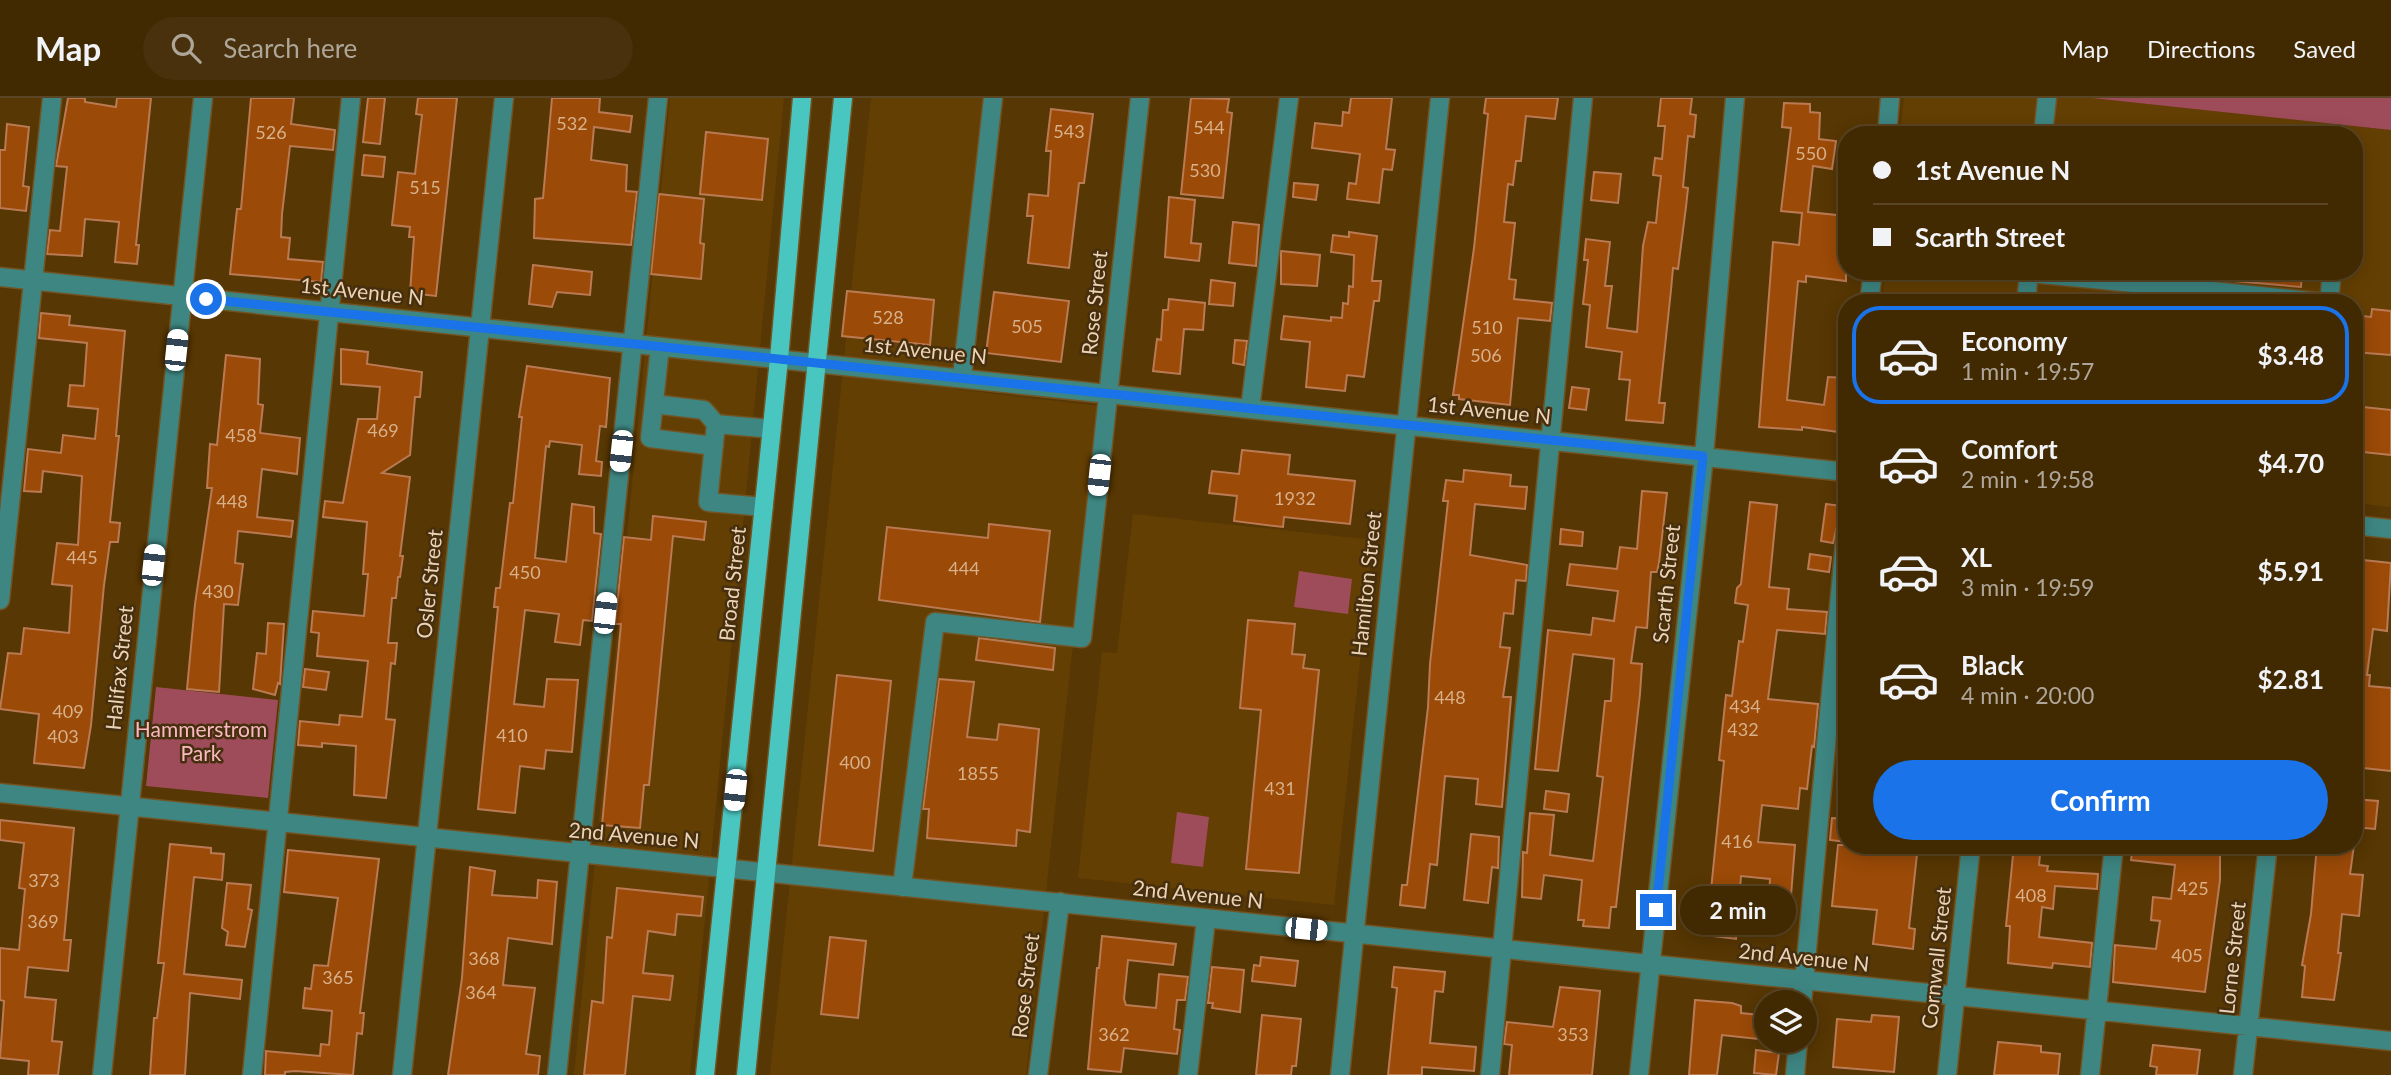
<!DOCTYPE html>
<meta charset="utf-8">
<style>
body{margin:0;font-family:Lato,sans-serif;background:#48310c;color:#f1f3f6;height:100vh;display:flex;flex-direction:column;font-size:26px;white-space:nowrap}
*{box-sizing:border-box;margin:0}
p{font-size:23px;color:#aea699}
.icon{flex:none;width:38px;height:38px;fill:none;stroke:currentColor;stroke-width:2;stroke-linecap:round;stroke-linejoin:round}
.map{position:relative;flex:1;overflow:hidden}
.sheet{position:absolute;left:1838px;top:196px;width:525px;height:560px;display:flex;flex-direction:column;background:#412902;border-radius:28px;box-shadow:0 4px 18px #0003,0 0 0 2px #5a4524}
.sheet>*{flex:none}
.hud{position:absolute;left:1838px;top:28px;width:525px;height:154px;border-radius:28px;box-shadow:0 4px 18px #0003,0 0 0 2px #5a4524;display:grid;align-content:center;height:154px;padding:0 35px;background:#412902}
.fabs{position:absolute;left:1754px;top:892px;display:grid;gap:14px}
.fabs a{display:grid;place-items:center;width:63px;height:63px;border-radius:50%;background:#412902;box-shadow:0 4px 18px #0003,0 0 0 2px #5a4524;font-size:35px}
.end{position:absolute;width:32px;height:32px;margin:-16px;border:9px solid #1a73e8;background:#fff;box-shadow:0 0 0 4px #fff}
.from{border-radius:50%}
.bubble{position:absolute;height:49px;border-radius:24px;background:#412902;box-shadow:0 4px 18px #0003,0 0 0 2px #5a4524;font-size:23px;font-weight:700;line-height:49px;text-align:center}
.car{position:absolute;width:21px;height:42px;margin:-21px -10px;border-radius:9px;box-shadow:0 0 5px 2px #0007;background:linear-gradient(#fff 24%,#345 0 40%,#fff 0 76%,#345 0 86%,#fff 0)}
.hud b{display:flex;align-items:center;gap:24px;height:66px;font-size:26px}
.hud b+b{border-top:2px solid #5a4524}
.hud i{width:18px;height:18px;background:#f1f3f6}
ul{padding:12px 0 0;list-style:none}
li{display:flex;align-items:center;gap:21px;height:98px;margin:0 14px 10px;padding:0 21px;border:4px solid transparent;border-radius:28px}
li div{flex:1}
li b{display:block;font-size:26px}
li em{font-style:normal;font-weight:700}
li.current{border-color:#1a73e8}
li>.icon{width:63px;height:63px;stroke-width:1.5}
.button{display:flex;gap:14px;margin-top:auto;padding:14px 35px}
.button a{flex:1;height:80px;border-radius:42px;background:#1a73e8;color:#fff;font-size:28px;font-weight:700;line-height:80px;text-align:center}
header{display:flex;align-items:center;gap:42px;box-sizing:border-box;height:98px;padding:0 35px;background:#412902;border-bottom:2px solid #5a4524}
header strong{font-size:33px}
nav{display:flex;gap:38px;margin-inline-start:auto;font-size:24px}
.search{width:490px;height:63px;background:#48310c;display:flex;align-items:center;gap:18px;box-sizing:border-box;padding:0 24px;border-radius:38px;color:#aea699;font-size:26px}
.map>svg:first-child{display:block}
.built{fill:#643f03}
.green{fill:#9f4c5a}
.building{fill:#9b4a07;stroke:#ba7a54;stroke-width:2}
.lines{fill:none;stroke-linecap:round;stroke-linejoin:round}
.minor-casing{stroke:#725323;stroke-width:21}
.major-casing{stroke:#725323;stroke-width:21}
.minor{stroke:#3e8682;stroke-width:18}
.major{stroke:#49c6c0;stroke-width:18}
.route{stroke:#1a73e8;stroke-width:9}
.labels{text-anchor:middle;stroke-width:5;stroke-linejoin:round;paint-order:stroke}
.number-label{font-size:18px;fill:#d8b18a}
.street-label{font-size:21px;fill:#ecd3b6;stroke:#462f0f}
.park-label{font-size:21px;fill:#fab9c1;stroke:#462f0f}
</style>
<header>
<strong>Map</strong>
<div class="search"><svg class="icon" aria-label="search" viewBox="0 0 24 24"><circle cx="10" cy="10" r="6"/><path d="M15 15l6 6"/></svg>Search here</div>
<nav><a>Map</a><a>Directions</a><a>Saved</a></nav>
</header>
<div class="map">
<svg width="2391" height="977" viewBox="0 0 2391 977">
<rect width="100%" height="100%" fill="#573703"/>
<path class="built" d="M670 0H784L690 977H574Z
M871 0H986L954 291 1099 308 1026 977H770Z
M1904 0H2092L2391 32V409L2354 405V205H1882L1885 173H2354V37H1900Z
M1133 416 1373 442 1334 807 1078 780 1102 554 1117 555Z"/>
<path class="green" d="M2092 0H2391V32Z
M1299 473 1352 481 1348 516 1294 509Z
M156 589 278 602 268 700 146 688Z
M1177 714 1209 719 1203 769 1171 765Z"/>
<path class="building" d="M68 0H85V4L116 9 117 0H151L136 147H139L137 166 115 164 119 124 85 121 82 158 47 156 50 132 60 133 67 69 56 68Z
M251 0H294L291 26 335 32 333 52 290 48 282 116 281 139 290 140 288 161 323 164 321 184 230 176 237 111H241Z
M368 0H385L380 46 363 44Z
M418 0H457L436 198 410 195 414 139H409L410 129 392 127 398 74 415 76 422 17 416 16Z
M552 0H600L599 14 632 18 630 34 594 29 591 62 627 67 626 93 637 94 631 147 534 140 535 101 543 100Z
M1191 0 1229 1 1227 14 1232 15 1223 100 1181 96Z
M1351 0H1392L1386 51 1395 52 1392 72 1383 71 1379 105 1347 101 1349 85 1356 86 1360 56 1312 50 1315 25 1342 28 1343 14 1349 15Z
M1486 0H1558L1555 21 1526 18 1521 63H1516L1513 87 1508 86 1504 124 1515 125 1509 181 1516 182 1514 201 1552 205 1550 223 1518 220 1510 307 1459 301V297H1453L1474 150 1488 16 1484 15Z
M1661 0H1692L1690 16 1696 17 1694 39 1688 38 1683 89 1688 90 1686 109 1678 171 1673 170 1671 192 1659 305H1665L1663 325 1626 322 1630 282 1619 281 1622 254 1586 249 1590 207 1583 206 1588 162H1584L1586 141 1610 144 1605 188H1612L1607 230 1637 234 1643 148 1648 124 1656 125 1658 105 1661 78 1653 77 1655 60 1662 61 1665 28H1658Z
M1784 5 1810 6V14L1820 15 1819 41 1836 43 1832 71 1813 68 1808 114 1846 118V183L1806 178V184L1798 183 1787 302 1824 307 1828 279 1846 280V335L1802 329V332L1759 329 1773 144 1799 147 1802 115 1781 113 1791 30 1782 29Z
M1051 11 1093 16 1084 85H1079L1069 170 1028 165 1033 118H1027L1029 96 1048 98 1051 53H1046Z
M7 26 29 29 23 88 29 89 26 113 0 110V52H5Z
M706 34 768 41 762 102 700 96Z
M364 57 385 59 383 79 362 77Z
M1594 74 1621 76 1618 105 1591 102Z
M1294 85 1318 87 1316 102 1293 99Z
M659 96 704 101 700 145 704 146 701 181 651 176Z
M1169 99 1195 102 1191 145 1201 146 1199 163 1165 159Z
M1233 124 1259 127 1256 168 1229 165Z
M1349 134 1377 138 1372 183H1381L1379 203H1374L1364 279 1347 277 1345 293 1306 289 1310 244 1281 241 1284 218 1331 223V219L1342 220 1343 205 1348 206 1349 188 1353 189 1354 157 1331 154 1333 137 1349 139Z
M1281 153 1320 157 1317 188 1281 186Z
M533 167 592 174 590 197 557 194 552 209 529 206Z
M2189 173H2302L2301 189 2188 179Z
M1211 182 1235 185 1233 208 1209 206Z
M847 193 934 202 930 247 842 238Z
M994 194 1069 203 1061 264 986 255Z
M1169 201 1205 205 1203 232 1184 231 1180 276 1153 273 1157 241 1161 242 1163 212H1168Z
M2372 211 2391 213V257L2354 254V217L2371 219Z
M41 215 70 218 69 227 125 233 116 338H119L110 424 120 425 118 444H110L104 487 91 627 84 670 34 665 39 616 0 611 8 555 21 556 24 530 69 535 72 488 52 486 57 445 78 447 82 378 43 373 41 394 24 393 28 351 61 355 63 337 95 341 98 311 68 308 70 287 84 288 87 245 39 240Z
M1235 242 1247 243 1244 267 1233 265Z
M341 251 368 254 367 266 422 274 420 299H415L410 357 382 375 410 379 400 458H403L400 479H398L396 500H392L388 545H397L395 566 391 565 386 621 395 622 386 700 354 697 356 648 322 645V649L298 647 300 623 339 627 340 617 362 619 368 563 317 558 319 535 311 534 313 513 364 518 368 476H363L367 424 323 419 325 403 343 405 358 321H377L380 289 341 286Z
M226 257 260 261 258 306 263 307 260 335 300 340 297 376 262 371 257 419 293 423 291 439 238 433 235 465 243 466 238 507 224 506 219 594 187 591 195 506 212 390H207L210 346 217 347Z
M527 268 610 280 606 329 600 328 596 363 602 364 601 378 579 376 582 347 550 343 549 349 546 348 535 460 566 464 572 406 594 409V435L601 436 592 523 583 522 580 547 555 544 559 516 525 512 514 606 544 609 547 581 578 582 572 654 546 652 544 671 520 668 515 715 478 711 498 509H494L496 490H500L510 405H513L522 319H519Z
M1572 289 1589 291 1586 312 1569 310Z
M2354 308 2391 312V357L2354 353Z
M1242 352 1290 357 1288 376 1355 383 1350 426 1284 419 1283 429 1234 423 1237 398 1209 395 1212 373 1239 376Z
M1464 372 1511 377 1510 388 1527 389 1525 411 1475 406 1470 457 1527 467 1526 483 1516 482 1513 516 1504 515 1500 549 1510 550 1503 599H1511L1502 709 1476 706 1478 681 1445 678 1437 767 1430 766 1425 810 1400 807 1402 787H1407L1428 609 1430 566 1448 403H1443L1446 382 1463 384Z
M1642 393 1667 395 1659 465 1657 474H1651L1647 530 1636 529 1631 565 1642 566 1640 596 1616 809H1611L1609 830 1583 828 1584 822H1578L1582 782 1544 777 1541 801 1522 799 1523 754 1527 755 1530 715 1554 717 1550 757 1593 763 1603 679 1597 678 1605 603H1611L1614 561 1573 556 1558 673 1535 671 1548 532 1591 537 1593 520 1614 523 1618 493 1567 487 1570 466 1617 471 1620 449 1637 451Z
M1750 404 1777 407 1769 489 1789 491 1787 511 1827 514 1825 536 1777 532 1768 601 1818 606 1814 649 1812 648 1807 691 1800 690 1798 711 1762 707 1758 744 1795 747 1791 798 1769 796 1770 781 1741 778 1736 841 1704 837 1706 812H1709L1724 663 1719 662 1726 597 1732 598 1739 543 1743 544 1748 507 1735 505 1737 490 1741 486Z
M1826 406 1842 408 1833 445 1821 443Z
M653 418 706 424 704 442 673 438 649 687H644L640 730 602 727 621 526H615L624 439 651 442Z
M989 426 1050 433 1040 524 879 502 887 429 988 440Z
M1561 431 1583 434 1582 448 1560 446Z
M1810 456 1831 459 1829 474 1808 471Z
M2354 461 2391 465 2387 533 2373 531 2367 577H2370L2369 588 2391 590V673L2354 669Z
M1248 522 1295 526 1292 556 1305 557 1303 570 1319 572 1299 775 1246 771 1261 612 1240 610Z
M268 525 284 526 280 586 278 585 275 597 253 591 257 555 266 556Z
M979 540 1055 550 1053 572 976 562Z
M305 571 329 574 326 592 303 589Z
M837 577 891 583 873 753 819 747Z
M939 581 974 584 967 639 997 642 999 626 1039 631 1030 734 1017 732 1016 748 927 740 929 711H923Z
M1841 609H1846V653L1837 651Z
M1546 693 1569 696 1567 714 1544 711Z
M2354 701 2378 703 2375 731 2354 729Z
M1832 720 1846 721V744L1830 742Z
M0 722 74 730 64 842H71L68 873 28 869 25 899 56 902 52 943 62 944 58 977H28L29 963 0 960 4 903 0 902V850L19 852 25 791 19 790 24 745 0 742Z
M1471 736 1499 739 1498 770 1492 769 1488 805 1464 802Z
M170 746 211 750V755L224 756 222 782 194 779 184 876 242 882 240 901 190 895 185 977H150L154 920H157L164 865H158Z
M1838 747H1918L1909 830 1915 831 1913 851 1873 846 1877 812 1832 808Z
M2014 747H2041L2039 767 2048 768 2047 773 2098 776 2097 791 2055 788 2053 811 2042 809 2039 839 2092 845 2090 869 2053 865 2052 870 2008 865 2010 828H2006Z
M2133 747H2220V782L2205 894 2113 884 2115 847 2156 851 2160 823 2151 822 2153 799 2171 801 2175 767 2131 762Z
M2317 747H2354L2350 776 2363 777 2359 818 2342 816 2338 855H2341L2334 902 2302 899 2305 868 2302 867 2311 816Z
M288 752 379 761 360 915H364L362 936 357 935 353 977 295 973 285 974V977H265L266 953 320 958 321 946 329 947 332 913 303 910 305 890 311 891 314 867 328 868 338 800 284 794Z
M470 769 495 773 492 797 537 800 538 782 557 784 552 846 508 840 503 887 535 890 526 956 540 958 538 977H448L462 880Z
M227 785 251 787 248 811 252 812 245 849 226 847 228 834 222 830Z
M617 790 703 799 701 818 677 816 675 837 648 833 643 875 673 878 670 902 633 898 625 977H584L592 903 603 905 607 839 612 840Z
M1102 838 1176 846 1173 867 1128 862 1124 901 1126 907 1156 910 1159 876 1188 879 1185 902H1177L1174 931 1180 932 1177 956 1124 950 1121 974 1088 971 1097 870H1099Z
M830 839 866 843 858 920 821 916Z
M1261 859 1298 863 1295 888 1252 883 1254 867 1260 868Z
M1212 869 1244 872 1240 914 1212 910 1213 905H1208Z
M1394 869 1445 874 1443 894 1435 893 1430 945 1476 949 1474 973 1422 969V977H1388L1397 890 1392 889Z
M1560 889 1600 893 1592 977H1509L1512 947 1504 946 1507 924 1553 929Z
M1695 902 1732 905 1741 908V915L1760 917 1758 941 1722 937 1717 977H1689Z
M1262 917 1301 921 1296 968H1292L1291 977H1256Z
M1872 917 1899 919 1894 974 1833 969 1837 921 1871 924Z
M1998 944 2041 948V954L2060 956 2058 977H1994Z
M2153 947 2200 952 2197 977H2156L2157 969 2150 968Z
M1756 952 1779 955 1776 977 1754 975Z"/>
<g class="lines">
<defs>
<path id="minor" d="M1887 37 1890 0
M2043 37 2047 0
M2029 175 2174 189
M0 179 1846 374
M1869 205 1873 173
M2026 205 2029 173
M2173 205 2174 189 2329 205 2332 173
M660 249 650 340 714 348
M962 279 993 0
M654 306 704 312 716 326
M1250 311 1289 0
M764 409 708 404 716 326 772 331
M2354 427 2391 431
M0 502 52 0
M0 695 2391 943
M902 789 935 524 1082 540 1140 0
M1802 905 1846 433
M102 977 203 0
M252 977 351 0
M402 977 504 0
M557 977 658 0
M1038 977 1060 804
M1188 977 1206 821
M1340 977 1440 0
M1490 977 1583 0
M1639 977 1704 358 1735 0
M1795 977 1798 943
M1947 977 1971 747
M2090 977 2114 747
M2243 977 2268 747"/>
<path id="major" d="M705 977 779 261 802 0
M746 977 843 0"/>
</defs>
<use href="#minor" class="minor-casing"/>
<use href="#major" class="major-casing"/>
<use href="#minor" class="minor"/>
<use href="#major" class="major"/>
</g>
<g class="lines">
<path class="route" d="M206 201 1703 358 1656 812"/>
</g>
<g class="labels">
<g class="number-label">
<text x="572" y="32">532</text>
<text x="1209" y="36">544</text>
<text x="1069" y="40">543</text>
<text x="271" y="41">526</text>
<text x="1811" y="62">550</text>
<text x="1205" y="79">530</text>
<text x="425" y="96">515</text>
<text x="888" y="226">528</text>
<text x="1027" y="235">505</text>
<text x="1487" y="236">510</text>
<text x="1486" y="264">506</text>
<text x="383" y="339">469</text>
<text x="241" y="344">458</text>
<text x="1295" y="407">1932</text>
<text x="232" y="410">448</text>
<text x="82" y="466">445</text>
<text x="964" y="477">444</text>
<text x="525" y="481">450</text>
<text x="218" y="500">430</text>
<text x="1450" y="606">448</text>
<text x="1745" y="615">434</text>
<text x="68" y="620">409</text>
<text x="1743" y="638">432</text>
<text x="512" y="644">410</text>
<text x="63" y="645">403</text>
<text x="855" y="671">400</text>
<text x="978" y="682">1855</text>
<text x="1280" y="697">431</text>
<text x="1737" y="750">416</text>
<text x="44" y="789">373</text>
<text x="2193" y="797">425</text>
<text x="2031" y="804">408</text>
<text x="43" y="830">369</text>
<text x="2187" y="864">405</text>
<text x="484" y="867">368</text>
<text x="338" y="886">365</text>
<text x="481" y="901">364</text>
<text x="1114" y="943">362</text>
<text x="1573" y="943">353</text>
</g>
<g class="street-label">
<text transform="translate(362 194) rotate(6)" y="7">1st Avenue N</text>
<text transform="translate(1095 205) rotate(-84)" y="7">Rose Street</text>
<text transform="translate(925 253) rotate(6)" y="7">1st Avenue N</text>
<text transform="translate(1489 313) rotate(6)" y="7">1st Avenue N</text>
<text transform="translate(430 486) rotate(-84)" y="7">Osler Street</text>
<text transform="translate(733 486) rotate(-84)" y="7">Broad Street</text>
<text transform="translate(1367 486) rotate(-84)" y="7">Hamilton Street</text>
<text transform="translate(1667 486) rotate(-84)" y="7">Scarth Street</text>
<text transform="translate(120 570) rotate(-84)" y="7">Halifax Street</text>
<text transform="translate(634 738) rotate(5)" y="7">2nd Avenue N</text>
<text transform="translate(1198 797) rotate(6)" y="7">2nd Avenue N</text>
<text transform="translate(1804 860) rotate(6)" y="7">2nd Avenue N</text>
<text transform="translate(1937 860) rotate(-84)" y="7">Cornwall Street</text>
<text transform="translate(2233 860) rotate(-84)" y="7">Lorne Street</text>
<text transform="translate(1026 888) rotate(-83)" y="7">Rose Street</text>
</g>
<g class="park-label">
<text x="201" y="639">Hammerstrom<tspan x="201" dy="24">Park</tspan></text>
</g>
</g>
</svg>
<div class="fabs">
<a><svg class="icon" aria-label="layers" viewBox="0 0 24 24"><path d="M12 4l9 5-9 5-9-5zM3 14l9 5 9-5"/></svg></a>
</div>
<i class="end from" style="left:206px;top:201px"></i>
<i class="end" style="left:1656px;top:812px"></i>
<div class="bubble" style="left:1680px;top:788px;width:116px">2 min</div>
<i class="car" style="left:176px;top:252px;rotate:6deg"></i>
<i class="car" style="left:621px;top:353px;rotate:186deg"></i>
<i class="car" style="left:1099px;top:377px;rotate:186deg"></i>
<i class="car" style="left:153px;top:467px;rotate:6deg"></i>
<i class="car" style="left:605px;top:515px;rotate:6deg"></i>
<i class="car" style="left:735px;top:692px;rotate:186deg"></i>
<i class="car" style="left:1306px;top:831px;rotate:96deg"></i>
<div class="hud">
<b><i class="from"></i>1st Avenue N</b>
<b><i></i>Scarth Street</b>
</div>
<section class="sheet">
<ul>
<li class="current"><svg class="icon" aria-label="car" viewBox="0 0 24 24"><path d="M5 17H2v-5l4-1 3-4h7l3 4 3 1v5h-3M9 17h6M6 11h13"/><circle cx="7" cy="17" r="2"/><circle cx="17" cy="17" r="2"/></svg><div><b>Economy</b><p>1 min · 19:57</p></div><em>$3.48</em></li>
<li><svg class="icon" aria-label="car" viewBox="0 0 24 24"><path d="M5 17H2v-5l4-1 3-4h7l3 4 3 1v5h-3M9 17h6M6 11h13"/><circle cx="7" cy="17" r="2"/><circle cx="17" cy="17" r="2"/></svg><div><b>Comfort</b><p>2 min · 19:58</p></div><em>$4.70</em></li>
<li><svg class="icon" aria-label="car" viewBox="0 0 24 24"><path d="M5 17H2v-5l4-1 3-4h7l3 4 3 1v5h-3M9 17h6M6 11h13"/><circle cx="7" cy="17" r="2"/><circle cx="17" cy="17" r="2"/></svg><div><b>XL</b><p>3 min · 19:59</p></div><em>$5.91</em></li>
<li><svg class="icon" aria-label="car" viewBox="0 0 24 24"><path d="M5 17H2v-5l4-1 3-4h7l3 4 3 1v5h-3M9 17h6M6 11h13"/><circle cx="7" cy="17" r="2"/><circle cx="17" cy="17" r="2"/></svg><div><b>Black</b><p>4 min · 20:00</p></div><em>$2.81</em></li>
</ul>
<div class="button"><a>Confirm</a></div>
</section>
</div>
